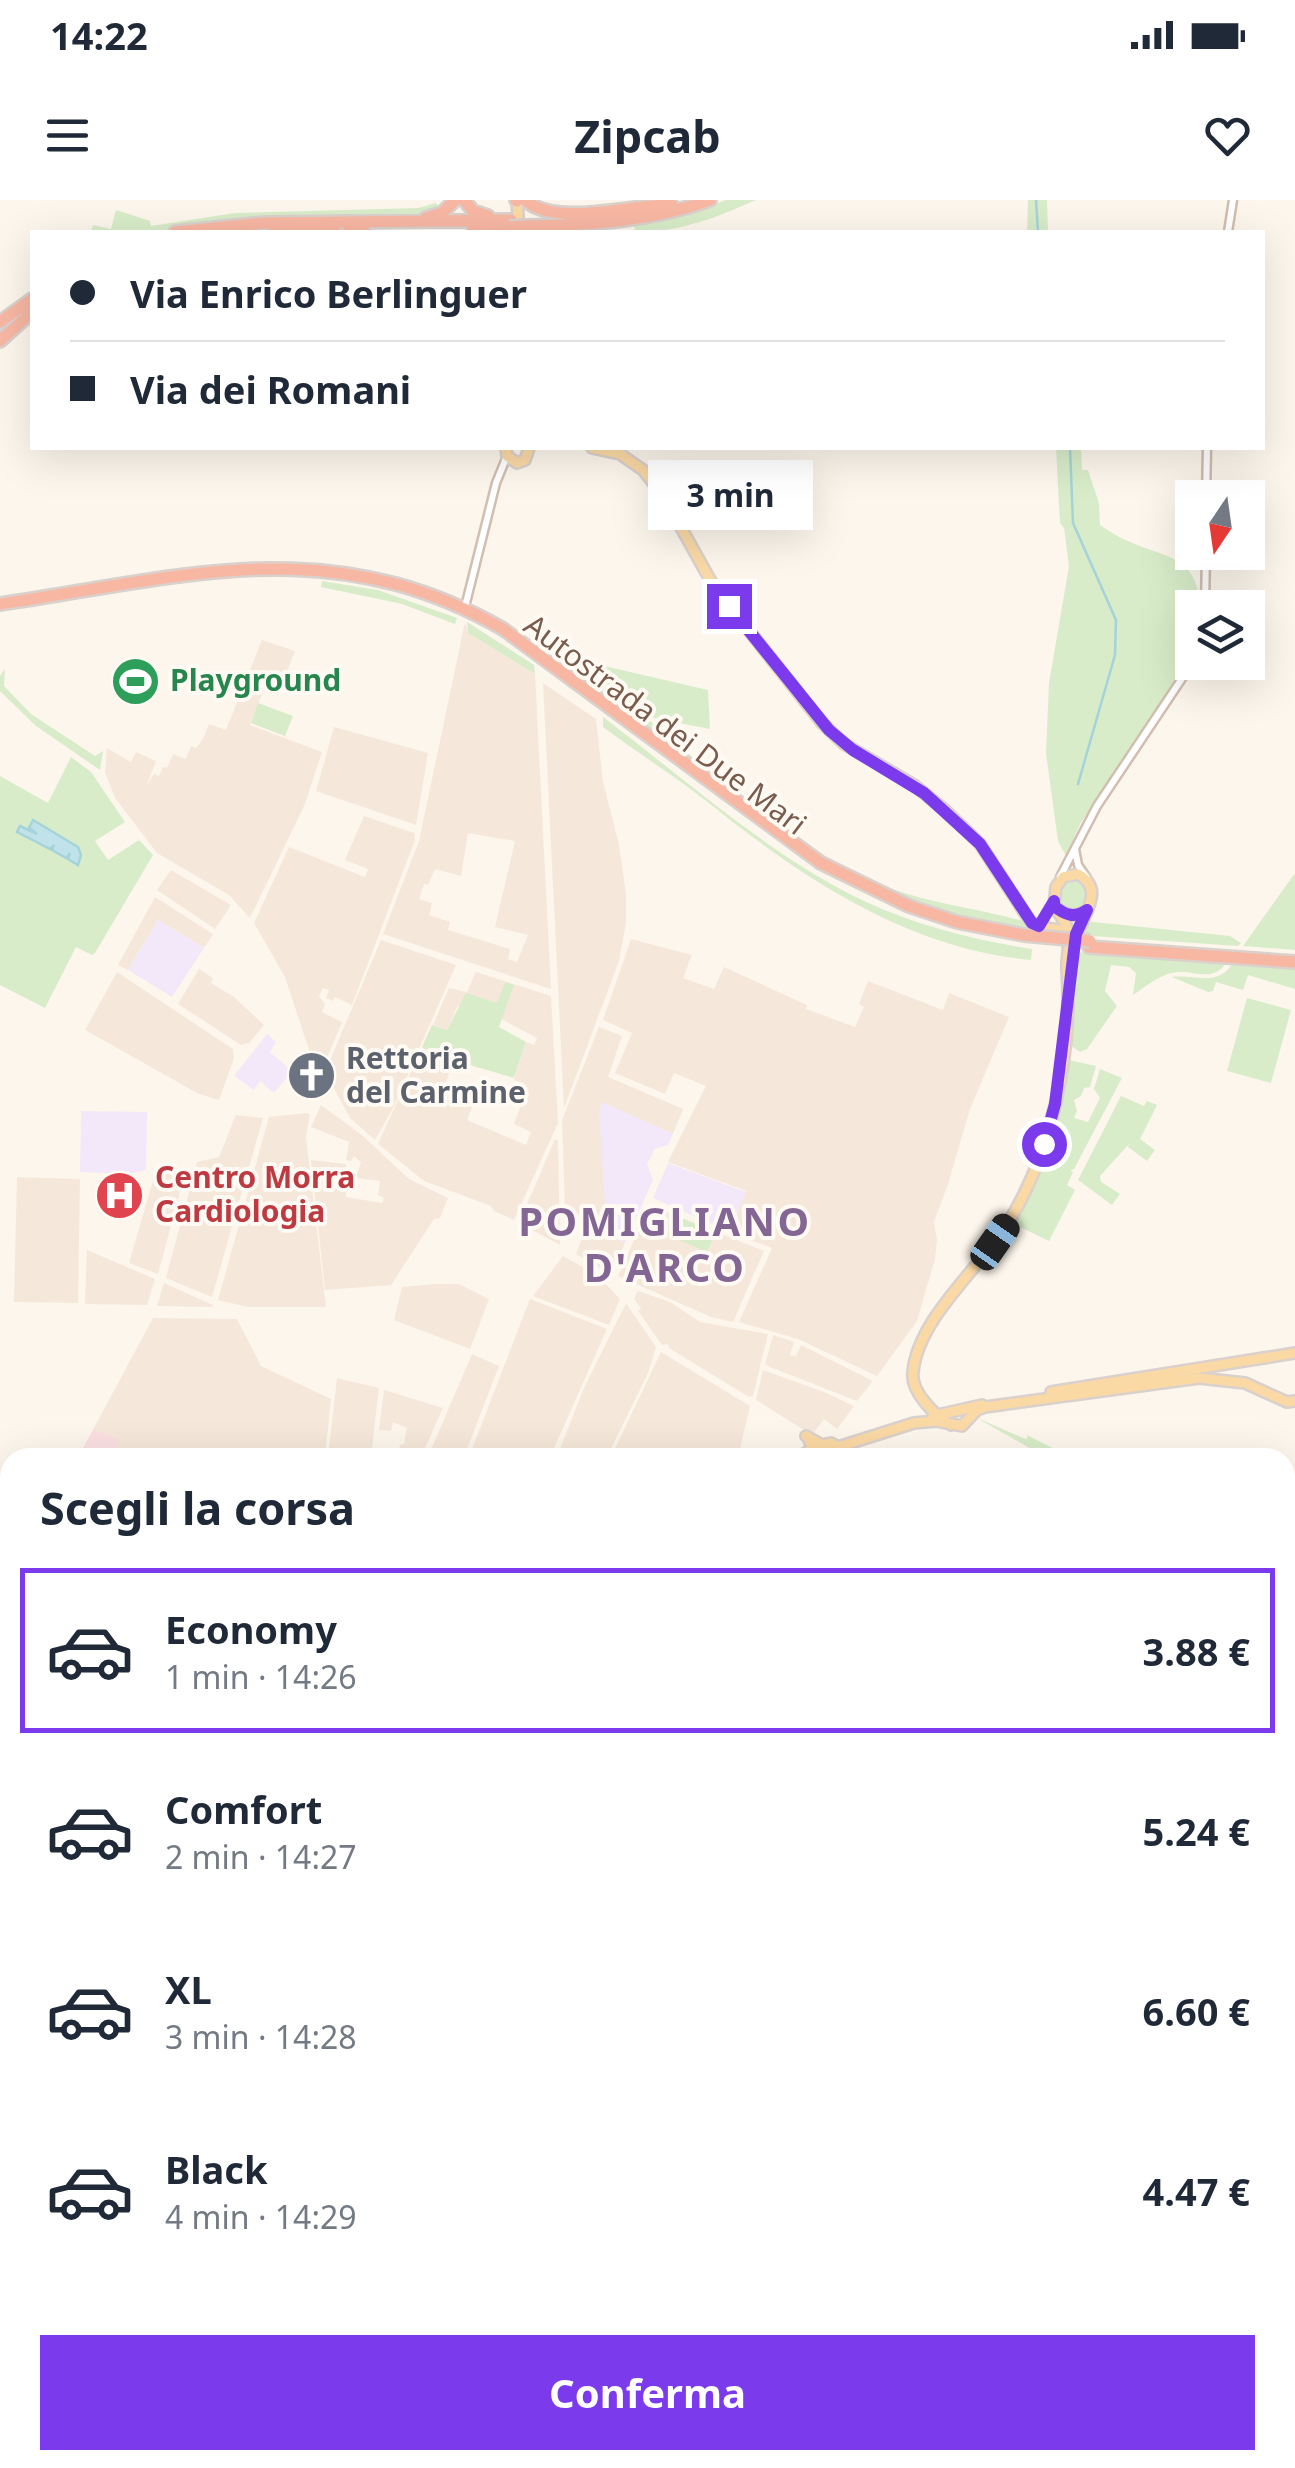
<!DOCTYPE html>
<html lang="it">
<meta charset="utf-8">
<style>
body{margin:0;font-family:"Noto Sans",sans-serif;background:#f2f2f3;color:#1f2937;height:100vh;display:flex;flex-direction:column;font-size:38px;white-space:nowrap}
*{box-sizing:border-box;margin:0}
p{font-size:32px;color:#747a83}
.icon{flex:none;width:55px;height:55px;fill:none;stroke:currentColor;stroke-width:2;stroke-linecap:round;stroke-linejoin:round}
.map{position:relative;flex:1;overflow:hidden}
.side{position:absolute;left:0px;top:1248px;width:1295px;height:1022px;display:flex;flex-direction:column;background:#fff;border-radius:30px 30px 0 0;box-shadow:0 10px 40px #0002}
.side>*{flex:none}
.hud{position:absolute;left:30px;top:30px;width:1235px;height:220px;border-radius:0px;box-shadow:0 10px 40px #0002;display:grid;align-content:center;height:220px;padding:0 40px;background:#fff}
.needle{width:65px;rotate:193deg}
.tools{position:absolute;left:1175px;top:280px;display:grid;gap:20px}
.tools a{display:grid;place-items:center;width:90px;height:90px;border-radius:0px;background:#fff;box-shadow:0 10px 40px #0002;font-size:50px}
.end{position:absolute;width:45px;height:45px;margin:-22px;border:12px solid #7c3aed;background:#fff;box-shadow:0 0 0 5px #fff}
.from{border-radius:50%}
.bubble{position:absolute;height:70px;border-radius:0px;background:#fff;box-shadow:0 10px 40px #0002;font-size:32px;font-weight:700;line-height:70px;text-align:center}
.car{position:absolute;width:30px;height:60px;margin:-30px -15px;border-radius:12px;box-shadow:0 0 8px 2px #0007;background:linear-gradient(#222 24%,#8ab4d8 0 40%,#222 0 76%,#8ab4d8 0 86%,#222 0)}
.hud b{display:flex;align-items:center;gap:35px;height:95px;font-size:38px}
.hud b+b{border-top:2px solid #e0e1e3}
.hud i{width:25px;height:25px;background:#1f2937}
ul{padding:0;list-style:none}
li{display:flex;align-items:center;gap:30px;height:165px;margin:0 20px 15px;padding:0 20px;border:5px solid transparent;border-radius:0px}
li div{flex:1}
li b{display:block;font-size:38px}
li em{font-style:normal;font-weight:700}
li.on{border-color:#7c3aed}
li>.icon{width:90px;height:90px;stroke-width:1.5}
h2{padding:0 40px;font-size:45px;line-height:120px}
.cta{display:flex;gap:20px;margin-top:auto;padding:20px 40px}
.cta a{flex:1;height:115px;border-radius:0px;background:#7c3aed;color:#fff;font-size:40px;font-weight:700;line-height:115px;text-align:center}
.status{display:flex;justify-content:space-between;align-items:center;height:70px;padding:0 50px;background:#fff;direction:ltr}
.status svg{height:28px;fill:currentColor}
header{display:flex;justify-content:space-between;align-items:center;height:130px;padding:0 40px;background:#fff;font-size:45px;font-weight:700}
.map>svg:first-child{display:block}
.residential{fill:#f5e8da;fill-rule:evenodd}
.industrial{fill:#efe9e4}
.education{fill:#f3e8fa}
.medical{fill:#fbdfe3}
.green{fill:#d8ecc9}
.water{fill:#bfe3e8;stroke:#a5d3da;stroke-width:2.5}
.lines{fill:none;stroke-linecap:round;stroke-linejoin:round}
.stream{stroke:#a5d3da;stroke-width:2.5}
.minor-casing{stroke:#d1beb0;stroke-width:11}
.major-casing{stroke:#dad1cd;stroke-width:14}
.highway-casing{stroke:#dad1cd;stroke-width:16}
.minor{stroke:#fff;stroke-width:6}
.major{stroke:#fbd9a5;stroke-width:9}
.highway{stroke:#f7b7a3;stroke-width:11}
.rail-casing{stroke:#b9a8c9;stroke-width:6}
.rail{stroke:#fffaf3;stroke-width:2.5;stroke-dasharray:8;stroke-linecap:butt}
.highway-bridge-casing{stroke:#dad1cd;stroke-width:16;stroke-linecap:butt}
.highway-bridge{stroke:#f7b7a3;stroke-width:11}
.route{stroke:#7c3aed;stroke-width:12}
.labels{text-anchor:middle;stroke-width:8;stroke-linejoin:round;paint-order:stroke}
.leisure-label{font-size:30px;font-weight:bold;fill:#27864d;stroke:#fffaf3;text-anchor:start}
.street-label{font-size:30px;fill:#7a5c4d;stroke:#fffaf3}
.worship-label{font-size:30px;font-weight:bold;fill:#5b616d;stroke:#fffaf3;text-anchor:start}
.health-label{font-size:30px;font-weight:bold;fill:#be3a42;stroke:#fffaf3;text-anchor:start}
.district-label{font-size:40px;font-weight:bold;letter-spacing:2.5px;fill:#846695;stroke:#fffaf3}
</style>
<div class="status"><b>14:22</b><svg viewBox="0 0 49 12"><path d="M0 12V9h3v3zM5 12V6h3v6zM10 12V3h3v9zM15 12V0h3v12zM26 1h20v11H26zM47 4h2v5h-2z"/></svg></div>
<header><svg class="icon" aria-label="menu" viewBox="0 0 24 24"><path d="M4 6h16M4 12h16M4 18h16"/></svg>Zipcab<svg class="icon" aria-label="heart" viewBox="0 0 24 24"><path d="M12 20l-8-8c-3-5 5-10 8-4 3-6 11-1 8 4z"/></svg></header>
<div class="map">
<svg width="1295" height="2268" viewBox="0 0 1295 2268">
<rect width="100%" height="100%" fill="#fdf6ec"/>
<path class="residential" d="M465 422 468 433 535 474 551 789 383 734 419 641ZM468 633 515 641 495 727 528 735 517 762 508 759 510 749 448 730 450 722 429 715 432 703 419 699 424 684 428 685 435 669 461 676Z
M262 440 295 451 284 479 267 481 250 525 322 552 305 604 250 718 229 695 157 653 115 598 105 572 107 548 131 562 136 552 156 561 147 585 154 574 159 576 163 567 167 568 173 554 186 559 191 546 196 548 203 539 209 524 226 530Z
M543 483 596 519 603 582 619 645 626 694V723L619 761 564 908Z
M334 527 428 553 416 625 316 591Z
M364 616 414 633 415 640 352 805 335 797 333 801 326 798 329 790 323 788 319 796 325 804 322 812 342 822 324 865 319 868 310 853 285 777 254 723 289 647 365 677 368 669 345 660Z
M171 670 231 705 215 729 157 690Z
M155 697 213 734 204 748 158 720 128 770 118 765Z
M631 739 692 755 683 778 714 789 724 767 807 805 806 809 855 827 864 807 859 804 868 781 943 810 949 793 1009 817 970 909 948 984 934 1022 937 1040 935 1059 917 1121 877 1176 798 1139 739 1122 772 1048 729 1032 746 991 668 962 706 886 674 873 665 894 615 873 632 833 603 820Z
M381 740 456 765 394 906 375 940 350 918 325 872Z
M199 769 213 778 211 783 234 797 264 825 249 843 241 845 178 804Z
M117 772 233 849 234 858 219 900 199 894 85 830Z
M476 772 551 796 558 923 514 1020 494 1011 491 1006 424 981 378 944 422 847 454 859 445 885 476 897 467 920 526 945 531 932 514 924 523 900 519 898 524 884 514 880 526 842 534 845 537 838 501 819 458 805 447 830 433 825 449 788 467 792Z
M599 827 622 836 608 877 683 909 673 934 602 903 607 1034 625 1043 611 1074 576 1054 588 1022 586 1016 565 1011 562 920Z
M321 905 363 936 409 979 448 998 440 1018 434 1019 391 1085 325 1090 311 960 346 964V997L382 1003 384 998 378 995 380 981 356 978 361 962 354 956 351 961 346 960 349 942 311 927Z
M306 913 310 914 306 937 326 1107H248L218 1100 269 917Z
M236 915 263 918 212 1097 166 1078 197 962 219 957Z
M555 939 558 941 560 1045 519 1023Z
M187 966 158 1074 129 1063 155 974Z
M17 977 80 979 78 1103 14 1102Z
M650 1005 764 1051 733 1122 711 1117 618 1076Z
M87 1050 155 1079 147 1105 85 1104Z
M563 1056 597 1075 620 1099 609 1125 533 1096Z
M164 1083 213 1105V1107L157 1106Z
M435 1084H459L489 1099 470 1149 394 1120 402 1087Z
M638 1091 670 1102 700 1122 768 1134 753 1196 749 1197 669 1148 668 1144 662 1145 638 1111 641 1108 634 1099Z
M530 1099 607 1129 550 1257H469Z
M626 1103 656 1147 648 1173 607 1257H557L583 1190Z
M153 1118 237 1119 261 1166 331 1199 325 1257 74 1258 76 1251 81 1252Z
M773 1135 794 1142 790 1155 796 1156 801 1145 873 1181 857 1201 770 1167 765 1164Z
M661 1152 750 1206 738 1257H611Z
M472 1154 499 1166 464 1257H428Z
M763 1170 824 1192 854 1206 837 1229 824 1219 812 1235 756 1200Z
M337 1178 379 1188 371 1257H328Z
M384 1190 443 1208 421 1257H375L376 1254 384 1255 385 1249 399 1250 400 1245 404 1244 407 1228 393 1222 391 1231 379 1230Z"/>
<path class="industrial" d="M0 1507H10V2260H417V2268H0Z"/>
<path class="education" d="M158 720 204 748 172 797 128 770Z
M267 834 276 842 270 852 292 871 274 893 260 881 254 890 234 876Z
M602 902 673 934 668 945 655 949 647 964 653 980 625 1043 607 1035 599 910Z
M81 911 147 912 146 970 129 974 80 972Z
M668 963 746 992 728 1031 653 998Z"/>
<path class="medical" d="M94 1229 118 1239 111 1257 81 1252Z"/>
<path class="green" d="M726 0H756C718 17 677 33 635 32L634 25 693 12Z
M1028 0H1047L1048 32H1027Z
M436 3 442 11 421 16 190 28 168 32H91L93 25 111 29 116 10 150 21 151 26 235 13 418 8Z
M1056 248H1081L1082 270H1088L1099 303 1100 325C1109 331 1118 337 1128 341 1164 358 1196 354 1200 404V407L1192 408V456L1184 474 1080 624 1066 656 1058 641 1046 553 1049 483 1069 366 1064 328 1060 323Z
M322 381 378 390 457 418 455 424 402 404 321 387Z
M467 422 534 465 535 474 468 433Z
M600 465 708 490 710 529 644 516C718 578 794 649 884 686 930 704 980 708 1026 722L1034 733 984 724 925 708 833 666 602 496Z
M5 469 4 486 31 514 95 556 103 551 100 570 36 526 0 491V476Z
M258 503 293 516 285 536 251 523Z
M603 517C685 579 771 657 864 701 918 726 974 740 1032 749L1031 760C910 749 805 680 714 607 679 579 639 554 603 527Z
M71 557 91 572 125 622 95 641 108 660 139 640 153 655 95 753 92 755 76 747 45 808 0 785V576L48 603Z
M1295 673V750L1243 746Z
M1078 675 1090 690 1086 706 1078 712 1060 707 1057 697 1062 682Z
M1084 721 1230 736 1241 743 1238 746 1078 735Z
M1077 752 1227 762C1211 786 1191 766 1168 774 1155 778 1144 788 1133 795L1136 773 1129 767 1111 765 1105 791 1117 806 1087 849 1080 852 1071 846Z
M1233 762 1295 767V789L1248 775 1243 790 1216 782 1213 791 1208 792 1172 777C1195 774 1219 788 1233 762Z
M505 782 514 785 499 827 526 842 514 878 456 861 453 864 422 847 432 825 447 830 466 793 497 803Z
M1247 798 1291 810 1271 883 1227 871Z
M1069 860 1096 866 1090 887 1084 888 1081 896 1074 900 1077 911 1074 918 1088 922 1100 898 1094 889 1100 869 1122 878 1074 969 1070 970 1073 972 1067 985 1075 990 1049 1041 1014 1024 1031 992 1053 934Z
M1121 896 1144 906 1147 901 1157 905 1140 939 1155 950 1147 961 1128 947 1129 944 1100 976 1101 982 1120 994 1112 1005 1078 980Z
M676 1016 716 1032 707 1052 667 1035Z
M977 1218 1023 1238 1027 1239V1235L1070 1257H1045Z
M3 1922H10V2113H0V2079H6L7 2066 0 2065Z"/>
<path class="water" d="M33 620 78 647 81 655 78 665 68 659 70 653 66 658 52 650 54 645 50 649 17 632 20 626 37 634 29 628Z"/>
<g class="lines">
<path class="stream" d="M1036 0 1038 32
M1070 248 1073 323 1116 420 1115 455 1078 584"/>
<defs>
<path id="minor" d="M1228 32 1233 0
M1206 298 1207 248
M466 403 496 283 507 256
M1205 408 1206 352
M1075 649 1078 665 1087 678
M1060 677 1097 606 1193 462
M0 1496 10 1497"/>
<path id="major" d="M517 0 519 32
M506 248 507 256 517 263 525 260 529 248
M592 248 620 254 643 270 664 297 713 385 822 523 844 544 914 585 946 611 980 644 1030 721 1039 727
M1039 727 1060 730 1069 735
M1074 746C1078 719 1109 691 1078 674L1063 677 1056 687 1054 706C1066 716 1075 718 1087 710
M1051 1192 1295 1153
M933 1216 982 1205
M951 1225C935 1216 910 1191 913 1172 918 1119 978 1070 1006 1026 1051 956 1073 853 1067 771 1066 758 1070 745 1069 733 1067 723 1059 715 1054 706
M806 1236 822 1245 831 1243 838 1247 821 1258
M838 1247 914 1223 936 1221 962 1226 977 1210 985 1207 1199 1178 1245 1183 1287 1202 1295 1201
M798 1258 813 1248 809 1240
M0 1299H10
M422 2260V2268"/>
<path id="highway" d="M464 0 473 11 488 16
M516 0 517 1
M525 0C556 28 633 4 672 5
M426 18 442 13 455 0
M527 26C589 25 652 21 710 0
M473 27 509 30
M349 30 365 32
M175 32 265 23 511 20
M273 32 334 30
M0 122 32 99
M0 141 32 112
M0 404C184 377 330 330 503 429L821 663 909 706 957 722 1024 735
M1089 747 1295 762"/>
</defs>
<use href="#minor" class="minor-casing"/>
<use href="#major" class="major-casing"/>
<use href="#highway" class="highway-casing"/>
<use href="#minor" class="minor"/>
<use href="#major" class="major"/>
<use href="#highway" class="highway"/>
<defs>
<path id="rail" d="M1285 1464 1295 1463
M0 1470H10"/>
</defs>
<use href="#rail" class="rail-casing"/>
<use href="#rail" class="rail"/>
<defs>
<path id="highway-bridge" d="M509 27 527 26
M1024 735 1090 741"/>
</defs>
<use href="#highway-bridge" class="highway-bridge-casing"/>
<use href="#highway-bridge" class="highway-bridge"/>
</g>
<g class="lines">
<path class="route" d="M729 406 829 530 853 550 924 593 980 644 1032 723 1039 726 1054 701V706C1066 716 1075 718 1087 710L1076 734 1055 904 1044 944"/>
</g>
<defs>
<symbol id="stadium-disc" viewBox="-11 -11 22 22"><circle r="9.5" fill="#2e9e5b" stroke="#fffaf3"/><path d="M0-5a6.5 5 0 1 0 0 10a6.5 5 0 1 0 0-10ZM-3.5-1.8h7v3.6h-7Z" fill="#fff"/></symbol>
<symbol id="church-disc" viewBox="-11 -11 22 22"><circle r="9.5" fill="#6b7280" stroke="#fffaf3"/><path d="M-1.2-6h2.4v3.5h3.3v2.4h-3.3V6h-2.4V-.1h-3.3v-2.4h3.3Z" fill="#fff"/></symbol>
<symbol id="hospital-disc" viewBox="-11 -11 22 22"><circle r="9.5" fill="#e0444e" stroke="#fffaf3"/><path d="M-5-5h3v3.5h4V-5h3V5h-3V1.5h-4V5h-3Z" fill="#fff"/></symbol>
</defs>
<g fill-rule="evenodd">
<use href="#stadium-disc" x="108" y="454" width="55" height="55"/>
<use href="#church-disc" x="284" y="848" width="55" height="55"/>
<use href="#hospital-disc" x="92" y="968" width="55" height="55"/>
</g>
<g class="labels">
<g class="leisure-label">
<text x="170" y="491">Playground</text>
</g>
<g class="street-label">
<text transform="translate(665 525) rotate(37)" y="10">Autostrada dei Due Mari</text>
</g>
<g class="worship-label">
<text x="346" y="869">Rettoria<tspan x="346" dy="34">del Carmine</tspan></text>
</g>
<g class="health-label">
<text x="155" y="988">Centro Morra<tspan x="155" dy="34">Cardiologia</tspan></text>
</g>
<g class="district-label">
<text x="665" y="1036">POMIGLIANO<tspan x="665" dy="46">D'ARCO</tspan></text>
</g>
</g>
</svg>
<div class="tools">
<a><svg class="needle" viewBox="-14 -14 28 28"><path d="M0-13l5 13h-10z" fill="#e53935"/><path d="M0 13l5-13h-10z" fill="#747a83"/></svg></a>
<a><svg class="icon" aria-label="layers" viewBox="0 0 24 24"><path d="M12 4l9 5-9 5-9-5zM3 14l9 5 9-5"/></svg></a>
</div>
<i class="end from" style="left:1044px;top:944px"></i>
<i class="end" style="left:729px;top:406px"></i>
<div class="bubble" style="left:648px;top:260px;width:165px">3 min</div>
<i class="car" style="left:995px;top:1042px;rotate:35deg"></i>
<div class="hud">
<b><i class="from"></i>Via Enrico Berlinguer</b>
<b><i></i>Via dei Romani</b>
</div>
<section class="side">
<h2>Scegli la corsa</h2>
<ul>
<li class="on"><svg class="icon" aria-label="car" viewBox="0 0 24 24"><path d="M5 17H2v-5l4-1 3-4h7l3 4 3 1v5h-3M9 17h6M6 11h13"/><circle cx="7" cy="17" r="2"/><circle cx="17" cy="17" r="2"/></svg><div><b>Economy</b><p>1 min · 14:26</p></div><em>3.88 €</em></li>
<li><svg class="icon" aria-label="car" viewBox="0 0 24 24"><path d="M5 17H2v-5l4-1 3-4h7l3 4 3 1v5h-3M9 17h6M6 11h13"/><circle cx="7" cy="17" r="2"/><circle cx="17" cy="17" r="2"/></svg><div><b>Comfort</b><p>2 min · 14:27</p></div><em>5.24 €</em></li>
<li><svg class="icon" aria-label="car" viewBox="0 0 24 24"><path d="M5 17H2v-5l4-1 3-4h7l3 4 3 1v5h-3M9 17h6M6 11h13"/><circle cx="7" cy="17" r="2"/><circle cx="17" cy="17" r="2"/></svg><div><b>XL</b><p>3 min · 14:28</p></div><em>6.60 €</em></li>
<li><svg class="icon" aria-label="car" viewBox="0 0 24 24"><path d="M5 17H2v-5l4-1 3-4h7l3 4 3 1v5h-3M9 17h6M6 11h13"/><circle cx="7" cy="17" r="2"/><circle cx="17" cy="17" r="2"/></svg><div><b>Black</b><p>4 min · 14:29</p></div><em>4.47 €</em></li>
</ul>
<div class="cta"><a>Conferma</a></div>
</section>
</div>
